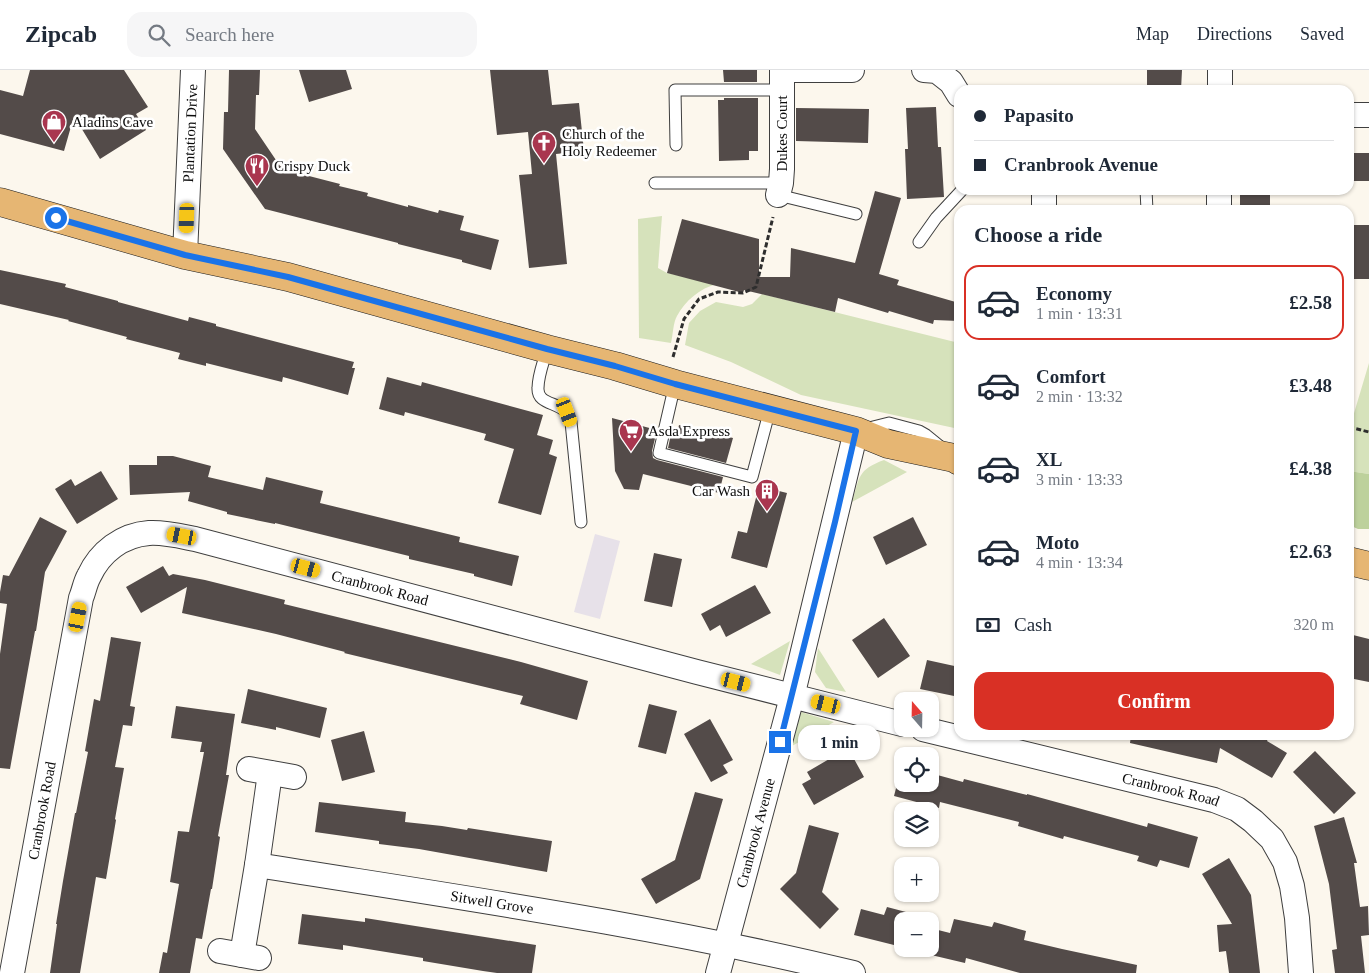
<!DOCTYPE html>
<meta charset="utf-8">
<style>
body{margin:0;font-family:"Times New Roman",serif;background:#f6f6f7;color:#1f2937;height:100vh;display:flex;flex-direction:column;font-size:19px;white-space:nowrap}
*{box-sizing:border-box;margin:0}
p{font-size:16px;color:#747a83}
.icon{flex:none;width:28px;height:28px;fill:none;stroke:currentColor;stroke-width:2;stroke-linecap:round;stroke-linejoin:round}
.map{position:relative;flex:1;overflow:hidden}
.sheet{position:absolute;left:954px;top:135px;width:400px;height:535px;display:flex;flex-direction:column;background:#fff;border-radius:15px;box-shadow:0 1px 4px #0004}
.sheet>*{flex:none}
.top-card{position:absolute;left:954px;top:15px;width:400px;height:110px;border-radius:15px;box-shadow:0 1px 4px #0004;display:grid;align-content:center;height:110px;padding:0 20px;background:#fff}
.needle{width:32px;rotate:340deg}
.tools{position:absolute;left:894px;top:622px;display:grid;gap:10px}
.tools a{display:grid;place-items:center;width:45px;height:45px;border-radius:10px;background:#fff;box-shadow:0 1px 4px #0004;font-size:25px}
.end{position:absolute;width:22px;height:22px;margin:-11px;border:6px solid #1a73e8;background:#fff;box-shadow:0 0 0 2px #fff}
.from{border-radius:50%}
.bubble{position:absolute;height:35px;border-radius:15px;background:#fff;box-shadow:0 1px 4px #0004;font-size:16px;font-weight:600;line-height:35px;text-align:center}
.car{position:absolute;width:15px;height:30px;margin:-15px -8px;border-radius:6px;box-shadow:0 0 4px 1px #0007;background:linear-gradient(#f5c518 24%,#345 0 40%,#f5c518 0 76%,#345 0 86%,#f5c518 0)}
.top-card b{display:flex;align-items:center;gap:18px;height:48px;font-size:19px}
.top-card b+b{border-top:1px solid #e0e1e3}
.top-card i{width:12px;height:12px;background:#1f2937}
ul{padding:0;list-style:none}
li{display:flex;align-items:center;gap:15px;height:75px;margin:0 10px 8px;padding:0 10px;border:2px solid transparent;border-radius:15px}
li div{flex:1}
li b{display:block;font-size:19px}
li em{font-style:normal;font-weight:600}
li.on{border-color:#d93025}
li>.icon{width:45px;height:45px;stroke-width:1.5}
h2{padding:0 20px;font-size:22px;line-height:60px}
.pay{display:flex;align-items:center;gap:12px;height:55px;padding:0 20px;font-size:19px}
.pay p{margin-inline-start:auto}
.cta{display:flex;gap:10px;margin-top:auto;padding:10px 20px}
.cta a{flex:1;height:58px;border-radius:15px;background:#d93025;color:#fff;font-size:20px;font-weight:600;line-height:58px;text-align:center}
header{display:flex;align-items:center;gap:30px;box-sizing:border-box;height:70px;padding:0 25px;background:#fff;border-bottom:1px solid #e0e1e3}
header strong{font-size:24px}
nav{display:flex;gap:28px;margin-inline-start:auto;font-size:18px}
.search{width:350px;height:45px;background:#f6f6f7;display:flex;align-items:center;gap:12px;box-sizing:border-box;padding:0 18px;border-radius:15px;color:#747a83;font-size:19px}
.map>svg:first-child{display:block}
.industrial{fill:#e7e1e9}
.green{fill:#d6e2bb}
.forest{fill:#bdd19c}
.building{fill:#534b49}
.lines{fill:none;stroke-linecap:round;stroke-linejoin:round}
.lane-casing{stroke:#3f3f3f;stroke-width:13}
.street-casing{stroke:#3f3f3f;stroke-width:26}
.primary-casing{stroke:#1d1d1d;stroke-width:29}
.path{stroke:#2e2e2e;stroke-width:3;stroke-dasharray:5 2.5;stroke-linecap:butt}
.lane{stroke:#fff;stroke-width:11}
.street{stroke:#fff;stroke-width:24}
.primary{stroke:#e6b673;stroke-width:28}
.route{stroke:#1a73e8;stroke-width:6}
.labels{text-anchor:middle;stroke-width:5;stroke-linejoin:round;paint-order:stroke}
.poi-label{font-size:15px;fill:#0c0c0c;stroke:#fff;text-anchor:start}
.street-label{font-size:15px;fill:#0c0c0c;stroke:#fff}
</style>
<header>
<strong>Zipcab</strong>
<div class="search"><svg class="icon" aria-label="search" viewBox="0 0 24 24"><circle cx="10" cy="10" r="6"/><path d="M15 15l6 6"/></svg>Search here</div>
<nav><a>Map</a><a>Directions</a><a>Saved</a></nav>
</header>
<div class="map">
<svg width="1369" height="903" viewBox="0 0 1369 903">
<rect width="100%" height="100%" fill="#fcf7ed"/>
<path class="industrial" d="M595 464 620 471 600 549 574 542Z"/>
<path class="green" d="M662 146 658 198 667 203 717 214C700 218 685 231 677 246 673 253 673 265 671 273L639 268 638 149Z
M762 224 959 273V359L801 325 731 292 685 275 689 253 700 241 716 232 743 237 752 234Z
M1369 293V404L1349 401V360Z
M884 390 907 402 852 432C860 407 857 400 884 390Z
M790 571 780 605 751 594Z
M818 578 846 622 826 618 815 602Z
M801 642 834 652 792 676Z"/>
<path class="forest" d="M1349 401 1369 404V459H1358L1349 455Z"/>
<path class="building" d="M30 0H124L148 37 136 44 146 60 100 89 74 46 64 81 0 64V20L23 26Z
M229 0H260L259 25H256L255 59 280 96 309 103V106L340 114 339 116 368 123 367 126 408 137V135L438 143 439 140 464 146 460 160 499 170 491 200 462 192V190L398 174V173L265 139 223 79 224 42H228Z
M299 0H346L352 19 309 32Z
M490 0H548L552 35 579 33 584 81 556 84 567 194 529 198 519 105 532 104 528 62 497 65Z
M723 0H757V12H724Z
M1147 0H1182L1181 20H1147Z
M724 28H758V81H749V90L719 91 718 30H724Z
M936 37 938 77H941L944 127 907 129 905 79H908L906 38Z
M796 38 869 39 868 73 796 71Z
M1349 83H1369V111H1349Z
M1240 120H1270V140H1240Z
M875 121 901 128 879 204 899 210 897 215 959 233V251L934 250 933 254 889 241 888 243 838 228 835 242 744 220 743 223 667 203 682 149 759 169V207H790L791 178 855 193Z
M1349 155H1369V209H1349Z
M0 200 66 214 65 217 118 231V232L188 251 189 247 216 254V256L354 292 352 298H355L348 325 283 307 282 312 206 293V296L178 289 180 283 126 269 127 267 68 251 69 250 0 234Z
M387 307 421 316 422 312 543 345 537 365 553 370 549 384 557 387 541 445 498 433 514 379 484 370 486 364 405 342 404 346 379 339Z
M612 348 657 360 652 381 653 388 657 390 723 407 719 423 643 404 639 420 624 419 615 401Z
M679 355 733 368 726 393 668 378 671 364 677 365Z
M157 386H173L211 396 208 407 263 420 266 407 323 421 320 433 460 467 459 472 519 486 512 516 474 506V504L409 489V486L275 453V454L227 444V442L188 431 190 422 130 425 129 395H157Z
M101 401 118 429 77 454 55 419 71 409 75 416Z
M759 416 787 423 767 498 731 488 738 461 747 463Z
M40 447 67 461 45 502 36 561H35L10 699 0 698V584L7 534 0 533V522L3 505 9 506Z
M913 447 927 475 886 495 873 467Z
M654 483 682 489 672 537 644 531Z
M163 496 169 506 173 504 205 510 285 530 284 534 521 592 588 611 577 650 520 634 523 626 344 583 345 582 276 564 182 543 187 517 141 543 126 517Z
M755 515 771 543 726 567 720 555 710 561 701 544Z
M884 548 910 586 878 608 852 570Z
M1349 564 1369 569V612L1349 608Z
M111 567 141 572 130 636 135 637 132 656 123 655 115 697 124 698 115 749 116 750 106 809 96 807 80 903H50L57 854H56L63 811 75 743H76L88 682 85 681 94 629 100 631Z
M927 590 959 597V627L920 619Z
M248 619 327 638 320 668 276 657V660L241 653Z
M649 634 677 641 666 684 638 677Z
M176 636 235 644 226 705H229L218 766 220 767 212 819H211L202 869 196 868 190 903H159L163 882 167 883 179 814 170 812 178 761 189 762 204 682H200L202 672 171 668Z
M710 649 733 690 723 695 728 703 711 712 684 664Z
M364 661 375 702 342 711 331 670Z
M1131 665H1270L1267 671 1287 683 1272 708 1220 678 1217 693 1130 673Z
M848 678 864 707 814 735 802 714 811 709 807 702Z
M1315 681 1356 723 1334 744 1293 702Z
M902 695V714H930V703L963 712 964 709 1027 725V724L1147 757 1148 753 1198 767 1189 798 1160 790 1157 797 1137 791 1139 786 1064 766 1063 769 1018 756 1019 752 940 732 939 738 894 726Z
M695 722 723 729 700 809 656 834 641 809 675 790Z
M319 732 406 742 405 752 442 756 467 760 468 758 552 771 547 802 419 779 379 774V771L315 762Z
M1344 747 1357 793H1354L1360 837 1368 836 1369 865 1361 866 1365 903H1335L1332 880 1337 879 1329 814 1314 756Z
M809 755 839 763 822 822 839 839 820 859 780 819 796 803Z
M1229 788 1251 825 1260 903H1229L1226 881 1219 882 1217 855 1232 854 1202 804Z
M887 837 906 842 902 851V877L854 865 861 839 884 845Z
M302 844 365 852V848L536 875 532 903H497L483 901 423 891V888L343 875V880L298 874Z
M954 849 992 857 994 852 1026 861 1024 870 1062 879 1137 895 1136 903H1020L966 888 965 893 910 880V879H930V858L950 863Z"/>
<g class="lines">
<defs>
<path id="lane" d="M676 75 675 20H782
M655 113H781
M1146 120 1147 140
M778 125 856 144
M919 172 936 148 962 120
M547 279C544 291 538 305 538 318 537 334 557 332 566 342 568 344 569 349 571 352L581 452
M675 314 659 383 752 407 770 339
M865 359 889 353 919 361 926 365 942 378"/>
<g id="street">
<path d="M782 0H852"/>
<path d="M924 0 937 1 951 12 959 25"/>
<path d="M1220 0V20"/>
<path d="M1349 45H1369"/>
<path d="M1044 120V140"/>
<path d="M1219 120V140"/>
<path id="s1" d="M778 125 781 113 782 99V0"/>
<path id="s2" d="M185 185 193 0"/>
<path id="s3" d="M923 659 1214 730 1237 739 1253 751 1272 769 1285 792 1292 816 1297 848 1301 903"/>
<path d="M249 699 294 707"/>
<path id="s4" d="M257 795C456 827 656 855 853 903"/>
<path d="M220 881 259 888"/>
<path d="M242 885 257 795 270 703"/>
<path id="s5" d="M12 903 81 528C84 521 85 513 89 506 100 482 122 465 149 463 164 462 180 466 195 469L697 602 902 654"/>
<path id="s6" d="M718 903 792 627 856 361"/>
</g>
<path id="primary" d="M0 132 185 185 288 207 547 279 615 296 675 314 856 361 888 374 954 388 959 391
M1349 491 1369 496"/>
</defs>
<use href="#lane" class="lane-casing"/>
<use href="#street" class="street-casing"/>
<use href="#primary" class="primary-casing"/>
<path class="path" d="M673 287 684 249 699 229 718 222 743 223 756 217 773 147
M1349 357 1369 362
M1349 421V436"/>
<use href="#lane" class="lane"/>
<use href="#street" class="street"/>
<use href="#primary" class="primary"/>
</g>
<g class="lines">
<path class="route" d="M56 148 185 185 288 207 547 279 615 296 675 314 856 361 835 452 780 672"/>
</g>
<defs>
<symbol id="shop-pin" viewBox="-11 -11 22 30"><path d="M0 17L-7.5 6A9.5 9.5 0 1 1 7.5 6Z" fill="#a9364f" stroke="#fff"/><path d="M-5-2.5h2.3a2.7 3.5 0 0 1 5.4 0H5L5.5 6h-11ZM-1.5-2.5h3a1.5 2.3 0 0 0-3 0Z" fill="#fff"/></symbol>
<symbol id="church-pin" viewBox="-11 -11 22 30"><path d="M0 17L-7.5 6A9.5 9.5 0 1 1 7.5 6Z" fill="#a9364f" stroke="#fff"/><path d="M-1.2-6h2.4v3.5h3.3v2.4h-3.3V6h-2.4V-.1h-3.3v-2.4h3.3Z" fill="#fff"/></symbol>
<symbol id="restaurant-pin" viewBox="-11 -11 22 30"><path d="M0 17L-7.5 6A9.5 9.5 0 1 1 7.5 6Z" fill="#a9364f" stroke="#fff"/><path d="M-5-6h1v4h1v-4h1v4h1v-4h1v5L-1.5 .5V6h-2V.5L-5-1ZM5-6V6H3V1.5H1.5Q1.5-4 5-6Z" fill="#fff"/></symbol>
<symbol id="supermarket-pin" viewBox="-11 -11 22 30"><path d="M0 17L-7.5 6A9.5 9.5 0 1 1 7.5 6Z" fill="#a9364f" stroke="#fff"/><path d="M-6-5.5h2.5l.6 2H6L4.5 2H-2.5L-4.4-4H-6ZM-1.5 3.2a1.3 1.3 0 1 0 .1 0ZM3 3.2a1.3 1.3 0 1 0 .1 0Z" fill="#fff"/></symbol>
<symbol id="building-pin" viewBox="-11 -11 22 30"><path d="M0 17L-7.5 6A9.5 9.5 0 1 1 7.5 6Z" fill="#a9364f" stroke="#fff"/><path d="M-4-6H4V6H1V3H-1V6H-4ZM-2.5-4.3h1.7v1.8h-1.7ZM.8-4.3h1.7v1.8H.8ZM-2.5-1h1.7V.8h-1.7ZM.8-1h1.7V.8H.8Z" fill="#fff"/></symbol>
</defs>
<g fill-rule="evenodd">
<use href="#shop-pin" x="40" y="38" width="28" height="38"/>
<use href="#church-pin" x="530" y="59" width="28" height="38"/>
<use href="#restaurant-pin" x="243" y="82" width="28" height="38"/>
<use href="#supermarket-pin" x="617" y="347" width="28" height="38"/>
<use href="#building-pin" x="753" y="407" width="28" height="38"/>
</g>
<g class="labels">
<g class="poi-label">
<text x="72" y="57">Aladins Cave</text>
<text x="562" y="69">Church of the<tspan x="562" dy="17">Holy Redeemer</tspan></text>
<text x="274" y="101">Crispy Duck</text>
<text x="648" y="366">Asda Express</text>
<text x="750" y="426" text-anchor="end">Car Wash</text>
</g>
<g class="street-label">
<text dy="5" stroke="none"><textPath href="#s2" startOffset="122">Plantation Drive</textPath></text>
<text dy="5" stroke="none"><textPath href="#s1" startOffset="62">Dukes Court</textPath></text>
<text dy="5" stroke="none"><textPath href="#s5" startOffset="720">Cranbrook Road</textPath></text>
<text dy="5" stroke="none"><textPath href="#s3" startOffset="255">Cranbrook Road</textPath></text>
<text dy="5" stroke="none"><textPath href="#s5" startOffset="165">Cranbrook Road</textPath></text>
<text dy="5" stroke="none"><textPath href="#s6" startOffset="145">Cranbrook Avenue</textPath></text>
<text dy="5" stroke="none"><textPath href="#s4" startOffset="238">Sitwell Grove</textPath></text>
</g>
</g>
</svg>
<div class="tools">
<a><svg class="needle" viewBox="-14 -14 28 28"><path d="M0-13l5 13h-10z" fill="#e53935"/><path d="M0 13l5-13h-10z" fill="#747a83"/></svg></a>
<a><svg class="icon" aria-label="locate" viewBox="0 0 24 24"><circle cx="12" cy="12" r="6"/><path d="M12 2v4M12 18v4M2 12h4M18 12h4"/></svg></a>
<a><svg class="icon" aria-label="layers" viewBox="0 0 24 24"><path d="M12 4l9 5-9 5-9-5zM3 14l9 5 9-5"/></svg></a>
<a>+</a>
<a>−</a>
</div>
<i class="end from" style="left:56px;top:148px"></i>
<i class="end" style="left:780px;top:672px"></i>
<div class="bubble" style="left:798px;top:655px;width:82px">1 min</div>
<i class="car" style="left:187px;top:148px;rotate:182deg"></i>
<i class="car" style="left:567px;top:342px;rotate:159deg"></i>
<i class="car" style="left:182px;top:466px;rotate:281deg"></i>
<i class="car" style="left:306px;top:498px;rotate:105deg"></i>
<i class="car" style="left:78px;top:547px;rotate:11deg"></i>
<i class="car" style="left:736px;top:612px;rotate:104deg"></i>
<i class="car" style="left:826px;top:634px;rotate:284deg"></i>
<div class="top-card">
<b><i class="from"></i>Papasito</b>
<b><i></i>Cranbrook Avenue</b>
</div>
<section class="sheet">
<h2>Choose a ride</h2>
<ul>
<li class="on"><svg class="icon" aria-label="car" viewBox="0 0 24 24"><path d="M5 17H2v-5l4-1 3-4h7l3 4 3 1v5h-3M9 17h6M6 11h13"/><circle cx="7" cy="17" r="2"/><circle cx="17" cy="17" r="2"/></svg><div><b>Economy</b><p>1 min · 13:31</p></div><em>£2.58</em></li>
<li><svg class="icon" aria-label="car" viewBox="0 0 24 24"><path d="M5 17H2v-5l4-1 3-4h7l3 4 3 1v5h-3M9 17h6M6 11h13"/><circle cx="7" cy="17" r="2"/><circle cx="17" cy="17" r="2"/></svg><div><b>Comfort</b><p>2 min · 13:32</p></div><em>£3.48</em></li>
<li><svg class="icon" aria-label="car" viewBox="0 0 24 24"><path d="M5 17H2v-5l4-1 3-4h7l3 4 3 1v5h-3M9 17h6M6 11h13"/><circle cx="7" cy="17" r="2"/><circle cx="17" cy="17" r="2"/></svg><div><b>XL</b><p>3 min · 13:33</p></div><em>£4.38</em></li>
<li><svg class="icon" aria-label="car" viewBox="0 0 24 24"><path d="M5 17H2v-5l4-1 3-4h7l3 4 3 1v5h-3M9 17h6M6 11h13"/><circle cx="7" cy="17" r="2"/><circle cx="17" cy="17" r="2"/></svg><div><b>Moto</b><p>4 min · 13:34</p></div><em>£2.63</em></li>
</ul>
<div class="pay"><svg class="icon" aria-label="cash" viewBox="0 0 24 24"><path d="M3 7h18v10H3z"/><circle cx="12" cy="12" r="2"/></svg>Cash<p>320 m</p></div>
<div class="cta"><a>Confirm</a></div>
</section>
</div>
